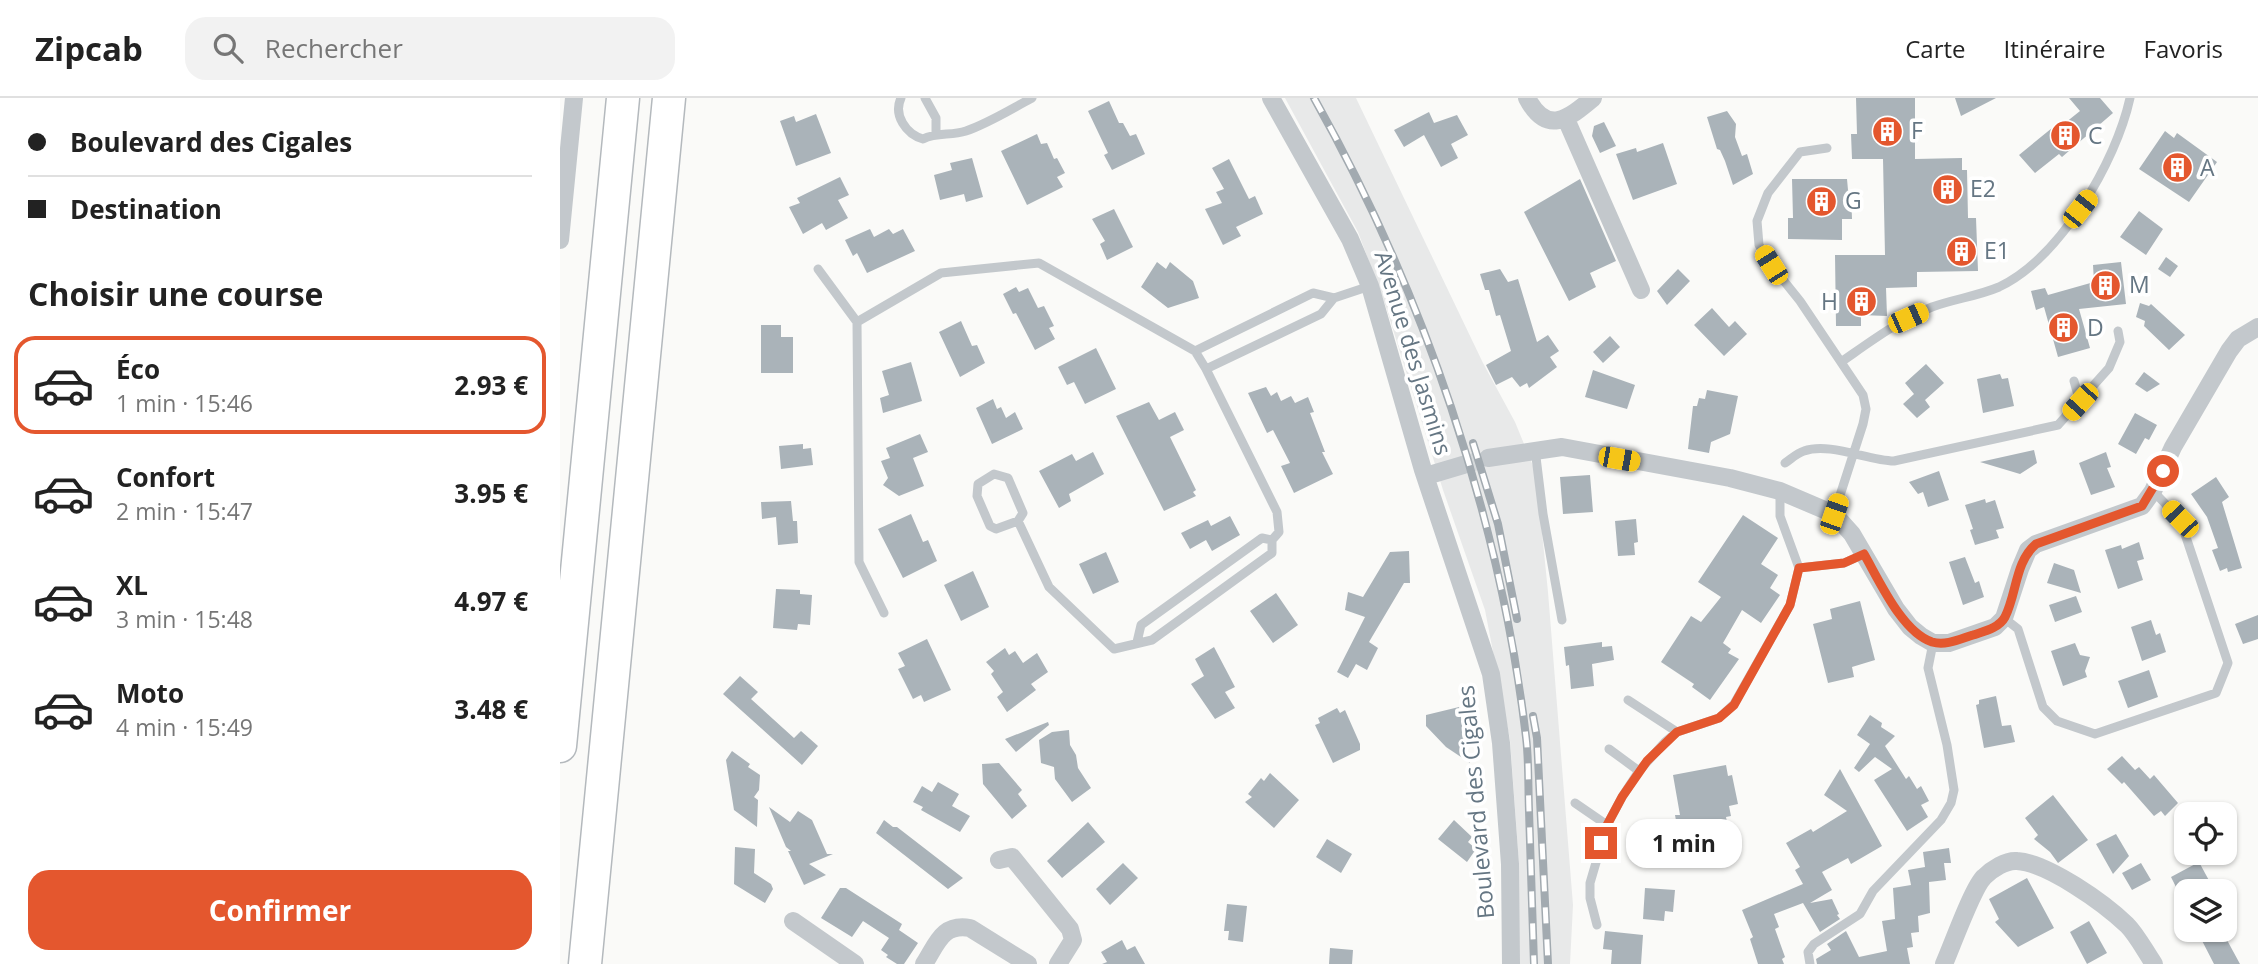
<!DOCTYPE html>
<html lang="fr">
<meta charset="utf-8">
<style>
body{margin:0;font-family:"Open Sans",sans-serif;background:#f2f2f2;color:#222;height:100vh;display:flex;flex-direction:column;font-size:26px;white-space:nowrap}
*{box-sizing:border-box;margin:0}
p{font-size:23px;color:#767676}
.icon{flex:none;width:38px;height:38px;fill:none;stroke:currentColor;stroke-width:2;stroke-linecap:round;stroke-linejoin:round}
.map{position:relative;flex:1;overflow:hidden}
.details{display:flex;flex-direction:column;background:#fff;width:560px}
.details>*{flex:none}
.top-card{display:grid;align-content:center;height:154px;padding:0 28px;background:#fff}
.tools{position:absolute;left:1614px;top:704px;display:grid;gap:14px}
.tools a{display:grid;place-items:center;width:63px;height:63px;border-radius:14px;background:#fff;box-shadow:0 2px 5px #0004;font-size:35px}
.end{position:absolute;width:32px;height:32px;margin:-16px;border:9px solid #e4572e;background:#fff;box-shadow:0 0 0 4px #fff}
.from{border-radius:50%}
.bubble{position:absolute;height:49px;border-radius:21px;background:#fff;box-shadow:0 2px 5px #0004;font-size:23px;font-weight:700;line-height:49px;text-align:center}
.car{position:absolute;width:21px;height:42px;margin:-21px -10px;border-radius:9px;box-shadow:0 0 5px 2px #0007;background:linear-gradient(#f5c518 24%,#345 0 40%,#f5c518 0 76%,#345 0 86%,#f5c518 0)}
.top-card b{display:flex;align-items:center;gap:24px;height:66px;font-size:26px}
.top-card b+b{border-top:2px solid #e0e0e0}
.top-card i{width:18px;height:18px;background:#222}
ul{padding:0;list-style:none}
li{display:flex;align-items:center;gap:21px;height:98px;margin:0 14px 10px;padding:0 14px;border:4px solid transparent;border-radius:21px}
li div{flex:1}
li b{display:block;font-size:26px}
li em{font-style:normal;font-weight:700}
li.selected{border-color:#e4572e}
li>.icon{width:63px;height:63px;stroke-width:1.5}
h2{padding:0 28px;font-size:32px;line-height:84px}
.button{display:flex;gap:14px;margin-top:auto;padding:14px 28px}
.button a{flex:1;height:80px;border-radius:21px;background:#e4572e;color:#fff;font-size:28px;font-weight:700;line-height:80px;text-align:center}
header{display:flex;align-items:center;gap:42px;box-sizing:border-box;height:98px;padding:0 35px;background:#fff;border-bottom:2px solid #e0e0e0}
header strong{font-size:33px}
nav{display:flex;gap:38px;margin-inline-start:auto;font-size:24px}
.search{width:490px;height:63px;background:#f2f2f2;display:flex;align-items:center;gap:18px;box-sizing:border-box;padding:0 24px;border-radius:21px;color:#767676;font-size:26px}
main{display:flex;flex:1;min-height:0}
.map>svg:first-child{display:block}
.built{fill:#e8e9e9}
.building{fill:#aab3b9}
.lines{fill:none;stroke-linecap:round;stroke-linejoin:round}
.minor-tunnel{stroke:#d5d9db;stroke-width:18;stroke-dasharray:18 9;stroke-linecap:butt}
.motorway-casing{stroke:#b4b9bd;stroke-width:35}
.service{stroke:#c3c8cc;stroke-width:9}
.minor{stroke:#c3c8cc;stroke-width:18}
.motorway{stroke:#fff;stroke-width:32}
.rail-casing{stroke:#a2aab0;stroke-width:8}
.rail{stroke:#fff;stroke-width:5;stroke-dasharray:16;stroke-linecap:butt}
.route{stroke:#e4572e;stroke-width:9}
.labels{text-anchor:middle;stroke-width:7;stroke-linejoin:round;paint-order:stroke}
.poi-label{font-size:23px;fill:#657683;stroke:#fff;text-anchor:start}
.street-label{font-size:23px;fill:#657683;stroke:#fff}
</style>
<header>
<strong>Zipcab</strong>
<div class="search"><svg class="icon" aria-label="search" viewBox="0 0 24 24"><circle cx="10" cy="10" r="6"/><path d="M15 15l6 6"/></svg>Rechercher</div>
<nav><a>Carte</a><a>Itinéraire</a><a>Favoris</a></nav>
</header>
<main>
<section class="details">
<div class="top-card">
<b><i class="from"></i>Boulevard des Cigales</b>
<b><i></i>Destination</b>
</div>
<h2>Choisir une course</h2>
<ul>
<li class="selected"><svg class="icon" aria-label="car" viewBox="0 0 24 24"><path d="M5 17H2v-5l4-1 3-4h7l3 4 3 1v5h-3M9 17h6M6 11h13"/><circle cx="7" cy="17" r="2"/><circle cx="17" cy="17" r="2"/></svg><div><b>Éco</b><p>1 min · 15:46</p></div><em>2.93 €</em></li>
<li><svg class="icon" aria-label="car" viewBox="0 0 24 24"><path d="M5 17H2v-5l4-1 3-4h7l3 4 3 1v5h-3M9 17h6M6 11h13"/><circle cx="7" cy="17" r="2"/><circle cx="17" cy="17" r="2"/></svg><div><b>Confort</b><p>2 min · 15:47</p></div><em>3.95 €</em></li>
<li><svg class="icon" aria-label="car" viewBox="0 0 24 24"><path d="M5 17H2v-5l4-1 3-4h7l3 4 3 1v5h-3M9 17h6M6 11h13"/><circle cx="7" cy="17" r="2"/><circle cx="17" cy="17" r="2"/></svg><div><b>XL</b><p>3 min · 15:48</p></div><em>4.97 €</em></li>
<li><svg class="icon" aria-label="car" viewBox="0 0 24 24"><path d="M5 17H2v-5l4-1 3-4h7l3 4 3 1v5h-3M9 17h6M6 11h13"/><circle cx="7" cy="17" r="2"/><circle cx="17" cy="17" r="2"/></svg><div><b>Moto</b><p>4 min · 15:49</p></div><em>3.48 €</em></li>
</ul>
<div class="button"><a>Confirmer</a></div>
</section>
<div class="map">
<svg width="1698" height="866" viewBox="0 0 1698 866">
<rect width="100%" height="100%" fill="#fafaf8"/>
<path class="built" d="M725 0H796L923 265 955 324 976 375 988 494 1013 807 1010 866H959V766L950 642 925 512 883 392 826 209 798 134Z"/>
<path class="building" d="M1296 0H1355V61L1402 60V72H1407L1408 120H1416L1418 173 1357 174V189L1326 190 1327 218 1301 217V228H1276L1275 157H1325L1323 61H1292L1291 36H1297Z
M1395 0H1436L1401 18Z
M1509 0H1540L1553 15 1502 59 1499 56 1475 75 1459 57 1492 30 1495 33 1520 13Z
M549 3 559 25H563L570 38 576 36 585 56 552 72 544 57 548 55 528 13Z
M1167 13 1176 26 1175 39 1182 58 1187 56 1193 76 1173 87 1165 63 1160 52 1157 51 1147 19Z
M869 14 874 25 897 17 908 37 891 46 898 60 881 69 864 37 844 49 834 32Z
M256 16 271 55 236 68 220 23 234 18 236 24Z
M1044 24 1056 48 1040 55 1032 38 1034 28Z
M1605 33 1614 40 1617 35 1657 64 1629 104 1579 71Z
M477 36 481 46 487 45 494 61 497 60 505 75 497 79 503 89 467 107 441 53Z
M1103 45 1117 86 1073 102 1056 56 1076 50 1077 54Z
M412 60 423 99 406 104 404 96 380 102 374 77 392 72 390 65Z
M669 61 689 101 695 98 703 116 676 129 681 138 663 147 645 111 662 105 656 94 664 91 652 70Z
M280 79 289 97 278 102 288 120 266 132 262 125 243 136 229 109 240 105 237 100Z
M1020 81 1056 163 1030 175 1036 189 1009 203 964 114Z
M1232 81H1287L1288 92H1291L1292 121H1282V142L1228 141V120H1233Z
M554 111 573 149 547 162 540 146 545 143 532 121Z
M1579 113 1603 131 1586 157 1560 139Z
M310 131 314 139 329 131 333 136 343 131 355 153 307 175 297 155 293 158 285 142Z
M1606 159 1618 168 1610 179 1598 171Z
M597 164 606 171 610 164 633 183 639 200 608 210 581 189Z
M1561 164 1566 206 1519 211 1530 250 1498 259 1484 209 1476 212 1471 193 1485 190 1488 197 1534 184 1533 167Z
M940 171 948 184 958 181 977 244 988 237 999 253 990 259 997 269 969 290 967 285 960 289 952 279 936 287 926 267 951 253 940 217 936 218 929 192H925L920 176Z
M1118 171 1130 183 1107 207 1097 193Z
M456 189 459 194 468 190 478 210 484 208 494 228 489 230 495 241 475 252 456 215 453 216 443 196Z
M1580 205 1589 208 1591 206 1625 237 1609 252 1584 228 1585 223 1576 219Z
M1152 210 1169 229 1175 223 1187 236 1164 258 1134 227Z
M401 223 412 248 417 247 425 265 400 279 379 234Z
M201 227H221V239H233V275H201Z
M1050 238 1060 249 1043 265 1033 254Z
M536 250 556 291 525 306 514 284 507 287 498 269Z
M351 264 362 303 323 315 320 300 329 297 322 273Z
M1366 266 1384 285 1365 302 1370 309 1357 320 1343 306 1354 296 1345 285Z
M1033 272 1075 287 1067 311 1025 299Z
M1584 274 1600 286 1587 294 1575 286Z
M1440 276 1442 281 1448 280 1454 308 1423 315 1417 281Z
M706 289 711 298 717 294 721 303 731 298 735 305 748 299 754 314 750 315 765 354H762L773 376 734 395 721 368 730 365 713 332 707 335 688 295Z
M1147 292 1178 298 1170 336 1151 344 1149 355 1128 351 1133 308H1137L1139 300 1145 301Z
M433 301 437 311 441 309 446 320 455 314 463 331 432 346 416 310Z
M589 304 599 322 615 314 624 332 610 339 636 392 633 394 636 398 604 413 556 318Z
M1575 315 1597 327 1589 342 1585 340 1576 356 1558 346Z
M360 336 368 354 353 360 364 388 339 398 323 387 328 380 321 363 330 360 326 350Z
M243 346V351L251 350 253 367 221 371 219 348Z
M1474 352 1477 365 1460 376 1420 364Z
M533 354 544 376 509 396 511 403 499 410 479 373 512 356 516 363Z
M1546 354 1551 369 1547 370 1555 389 1531 397 1519 365Z
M1379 373 1389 402 1368 409 1363 394 1358 396 1349 384Z
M1030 377 1033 414 1003 416 1000 379Z
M1656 379 1669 399 1662 404 1682 470 1668 474 1667 470 1660 473 1652 452 1658 450 1647 419 1631 396Z
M1425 401 1426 405 1435 402 1444 430 1436 432 1439 440 1415 447 1410 432 1413 431 1405 407Z
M231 403 233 423H237L238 445 218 447 216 419 202 421 201 404Z
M351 416 363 444 368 442 377 463 343 480 318 431Z
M1183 417 1218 440 1201 466 1218 477 1210 490 1220 497 1201 525 1182 512 1163 545 1171 551 1168 555 1179 561 1150 602 1132 589 1134 586 1101 564 1131 518 1141 524 1161 499 1138 484Z
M670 418 680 437 652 453 646 442 630 451 621 435 648 422 651 428Z
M1076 421 1078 444 1074 445 1075 457 1058 458 1055 423Z
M1579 444 1584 461 1577 463 1583 482 1558 491 1545 452 1561 447 1562 451Z
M849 453 850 485H844L809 544 818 550 807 572 796 566 788 580 777 574 805 519 785 512 788 494 803 499 830 454Z
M546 454 559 484 533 496 519 466Z
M1405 459 1415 485 1419 483 1424 499 1403 507 1389 464Z
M1494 465 1514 472 1521 495 1487 485Z
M413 473 429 509 401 523 384 487Z
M216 491 240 492V496L252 497 250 527 238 526 237 532 213 530Z
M716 495 738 527 713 545 690 513Z
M1516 498 1522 514 1495 524 1489 507Z
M1300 503 1315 562 1292 569 1294 579 1268 585 1253 526 1272 521 1270 511Z
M1698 517V541L1683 546 1675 526Z
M1591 522 1596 537 1600 535 1606 554 1582 563 1571 529Z
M367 541 391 592 364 604 361 597 353 601 338 571 345 568 338 555Z
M1042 544V549L1052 548 1054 562 1032 566 1034 588 1011 591 1009 567 1006 568 1004 549Z
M1515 545 1520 557 1530 559 1525 573 1527 579 1503 588 1491 553Z
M654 549 675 589 665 594 675 610 655 621 631 586 644 578 635 561Z
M445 550 449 557 455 553 463 565 477 555 488 574 471 586 476 592 447 614 437 599 443 594 431 576 434 573 426 564Z
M1589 572 1598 599 1568 610 1558 583Z
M180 578 198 594 191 601 213 621 234 640 241 633 258 648 242 667 163 596Z
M1436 598 1442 628 1451 627 1455 644 1424 650 1416 607 1419 606V602Z
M899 609 910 665 886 649 866 628V617Z
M777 610 780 615 785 612 800 646V652L773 665 755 627 760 625 758 620Z
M1310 617 1322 625 1321 629 1335 638 1325 648 1346 681 1349 678 1357 691 1361 688 1369 703 1361 707 1368 719 1347 733 1314 682 1332 671 1315 659 1299 674 1294 670 1310 646 1297 637Z
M488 624 489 627 456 654 445 641Z
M509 632 510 647 516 657 518 670 531 690 512 704 495 681 494 669 481 665 479 642 492 634Z
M172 653 190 666 188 669 200 677 199 692 194 699 198 702 197 729 174 712 166 662Z
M1562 658 1575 672 1579 669 1590 681 1594 677 1618 705 1605 718 1601 713 1594 718 1564 684 1562 686 1547 671Z
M439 665 462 692 458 696 467 708 452 721 423 686 422 666Z
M1166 667 1168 678 1172 677 1178 706 1169 708 1171 718 1166 719 1168 730 1119 739 1115 717H1120L1113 677Z
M1280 671 1322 748 1291 766 1288 760 1262 774 1272 792 1250 805 1272 801 1279 816 1277 817 1280 821 1260 834 1243 805 1214 816 1219 829 1215 831 1225 859 1222 861 1224 866H1198L1190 841 1193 839 1182 812 1243 786 1235 772 1240 769 1226 745 1251 731 1253 734 1287 713 1264 697Z
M710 675 739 702 714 730 685 704 692 699 688 696 701 680 704 683Z
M378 684 399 696 392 708 410 718 400 734 361 712 363 709 353 704 362 688 372 694Z
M1493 697 1528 742 1498 765 1490 754 1474 741 1478 737 1465 720Z
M209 709 230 724 238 713 252 722 267 756H273L249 766 266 777 244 787 228 753H231L226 749Z
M324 722 333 729H337L403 780 388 791 316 735Z
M894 722 912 739 908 744 916 751 907 764 878 741Z
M528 724 545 744 502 780 487 763Z
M1556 736 1569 758 1553 776 1536 746Z
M767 741 792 756 781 775 756 759Z
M175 749 195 751 194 775 211 786 213 791 205 805 174 786Z
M1389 750 1391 765H1384L1386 782 1369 784 1370 815 1358 818 1359 834 1351 835 1353 849 1347 850 1350 866H1257L1256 861 1271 852 1267 846 1286 833 1299 859 1327 853 1322 823 1335 821 1333 790 1351 787 1348 772 1365 769 1363 754Z
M1639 764 1652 788 1644 793H1618L1611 779Z
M563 765 578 780 550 807 536 791Z
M1581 765 1591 782 1572 792 1562 775Z
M1467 780 1494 830 1458 849 1435 824 1439 821 1429 801Z
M280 790H286L342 826 339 832 358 845 344 866H337L326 859 328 857 321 852 329 840 303 823 292 839 261 820Z
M1085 790 1115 792 1113 814 1105 813 1104 823 1083 821Z
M667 806 687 808 683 844 668 842 669 833H664Z
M1529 823 1547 855 1527 866 1510 834Z
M1636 831H1661L1680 866H1654Z
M1045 833 1083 837 1081 866H1051L1052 852 1043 851Z
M562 842 567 852 575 848 585 866H542L547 864 541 854Z
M770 850 793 852 792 866H769Z"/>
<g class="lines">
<path class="minor-tunnel" d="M903 367 928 360"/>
<defs>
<path id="motorway" d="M0 648 63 0
M25 866 109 0"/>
</defs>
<use href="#motorway" class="motorway-casing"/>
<path class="service" d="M341 0C333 17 346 36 363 41 377 34 391 38 406 33 429 25 451 11 472 0
M365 0 376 20V35
M1267 50 1240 54 1208 95 1197 123 1199 147 1211 167 1240 203 1303 297 1306 311 1303 326 1274 416
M258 171 297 224
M635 253 753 195 774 200
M1281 264C1310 244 1339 222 1372 209 1394 201 1418 198 1439 189 1500 160 1556 64 1570 0
M646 271 761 216 774 200 810 188
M1514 283 1520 304
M975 351 983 416 1002 522
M1225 365C1231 361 1237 355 1244 353 1269 344 1307 362 1334 363L1498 327 1549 270 1560 244 1558 233
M434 376 448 380 463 415 458 423 436 431 430 428 417 398 418 386Z
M1239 470 1284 465 1304 456
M324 515 299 464 297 224 381 175 479 165 635 253 646 271 717 414 719 434 712 442V455L592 542 554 551 489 489 458 423
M1444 520 1458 531 1483 609 1497 623 1535 636 1656 595 1668 565 1620 421 1593 393
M577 544 581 527 702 440 712 442
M1068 602 1117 634
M1049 651 1079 673
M1015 705 1047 727
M1037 827 1030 800V785L1047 727 1062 699 1079 673 1105 644 1117 634 1159 620 1174 606 1230 507 1239 470 1220 418V393
M1250 866 1248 854 1254 846 1300 816 1313 793 1381 722 1391 705 1394 692 1387 647 1368 570 1373 545"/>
<path class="minor" d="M711 0 790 141 810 188 863 372 931 576 941 645 950 766 951 866
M967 0C987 38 1008 21 1033 0
M1006 21 1081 192
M0 142 14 0
M928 360 1002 349 1170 380 1220 393 1274 416 1292 436 1336 511 1350 529 1361 538 1373 545H1389L1435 529 1444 520 1460 471 1468 452 1476 446 1582 408 1593 393 1613 349 1669 253 1678 241 1698 229
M866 378 903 367
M439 762 452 759 510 831 513 842 498 866
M233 823 295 866
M364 866C377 846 382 825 410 830L468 866
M1384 866C1392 848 1413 789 1424 779 1432 771 1446 762 1457 763 1488 765 1544 805 1567 827 1577 837 1585 853 1594 866"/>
<use href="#motorway" class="motorway"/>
<defs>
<path id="rail" d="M754 0C863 194 940 418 966 639 969 663 968 688 969 713 971 764 972 815 974 866
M913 345 938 426 957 521
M973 618 977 640 988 866"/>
</defs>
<use href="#rail" class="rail-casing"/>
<use href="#rail" class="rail"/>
</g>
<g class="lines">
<path class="route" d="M1041 745 1047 727 1062 699 1087 663 1117 634 1159 620 1174 607 1230 507 1239 470 1284 465 1304 456C1319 482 1342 534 1372 544 1386 548 1400 541 1413 537 1425 533 1439 530 1445 519 1457 495 1455 464 1476 446L1582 408 1603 373"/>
</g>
<defs>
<symbol id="building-disc" viewBox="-11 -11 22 22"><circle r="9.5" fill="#e4572e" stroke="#fff"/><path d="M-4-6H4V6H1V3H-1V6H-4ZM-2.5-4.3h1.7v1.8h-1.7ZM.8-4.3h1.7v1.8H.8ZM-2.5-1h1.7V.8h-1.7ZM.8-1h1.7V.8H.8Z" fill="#fff"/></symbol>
</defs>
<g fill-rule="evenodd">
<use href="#building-disc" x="1310" y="16" width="35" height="35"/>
<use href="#building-disc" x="1488" y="20" width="35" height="35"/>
<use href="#building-disc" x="1600" y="52" width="35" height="35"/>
<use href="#building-disc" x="1370" y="74" width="35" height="35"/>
<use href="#building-disc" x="1244" y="86" width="35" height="35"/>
<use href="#building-disc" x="1384" y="136" width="35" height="35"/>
<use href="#building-disc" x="1528" y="170" width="35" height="35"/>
<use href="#building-disc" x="1284" y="186" width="35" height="35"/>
<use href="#building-disc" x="1486" y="212" width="35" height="35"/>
</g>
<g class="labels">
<g class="poi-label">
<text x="1351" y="41">F</text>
<text x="1528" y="46">C</text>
<text x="1640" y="78">A</text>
<text x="1410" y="99">E2</text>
<text x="1285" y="111">G</text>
<text x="1424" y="161">E1</text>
<text x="1569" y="195">M</text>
<text x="1278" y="212" text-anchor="end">H</text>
<text x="1527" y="238">D</text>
</g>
<g class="street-label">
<text transform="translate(853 255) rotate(73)" y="8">Avenue des Jasmins</text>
<text transform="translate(916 704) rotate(-95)" y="8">Boulevard des Cigales</text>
</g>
</g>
</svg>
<div class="tools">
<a><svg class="icon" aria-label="locate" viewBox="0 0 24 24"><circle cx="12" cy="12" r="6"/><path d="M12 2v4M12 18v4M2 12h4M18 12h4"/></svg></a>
<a><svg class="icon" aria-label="layers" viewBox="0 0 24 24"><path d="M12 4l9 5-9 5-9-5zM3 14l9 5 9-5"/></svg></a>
</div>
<i class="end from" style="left:1603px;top:373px"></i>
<i class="end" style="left:1041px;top:745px"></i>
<div class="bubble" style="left:1066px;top:721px;width:116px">1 min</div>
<i class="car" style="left:1520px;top:111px;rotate:38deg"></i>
<i class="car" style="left:1211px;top:167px;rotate:328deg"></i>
<i class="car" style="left:1348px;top:220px;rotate:66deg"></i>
<i class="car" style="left:1520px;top:304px;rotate:222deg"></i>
<i class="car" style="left:1059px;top:361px;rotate:100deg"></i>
<i class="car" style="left:1274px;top:416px;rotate:19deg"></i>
<i class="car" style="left:1620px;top:421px;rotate:316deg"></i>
</div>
</main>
